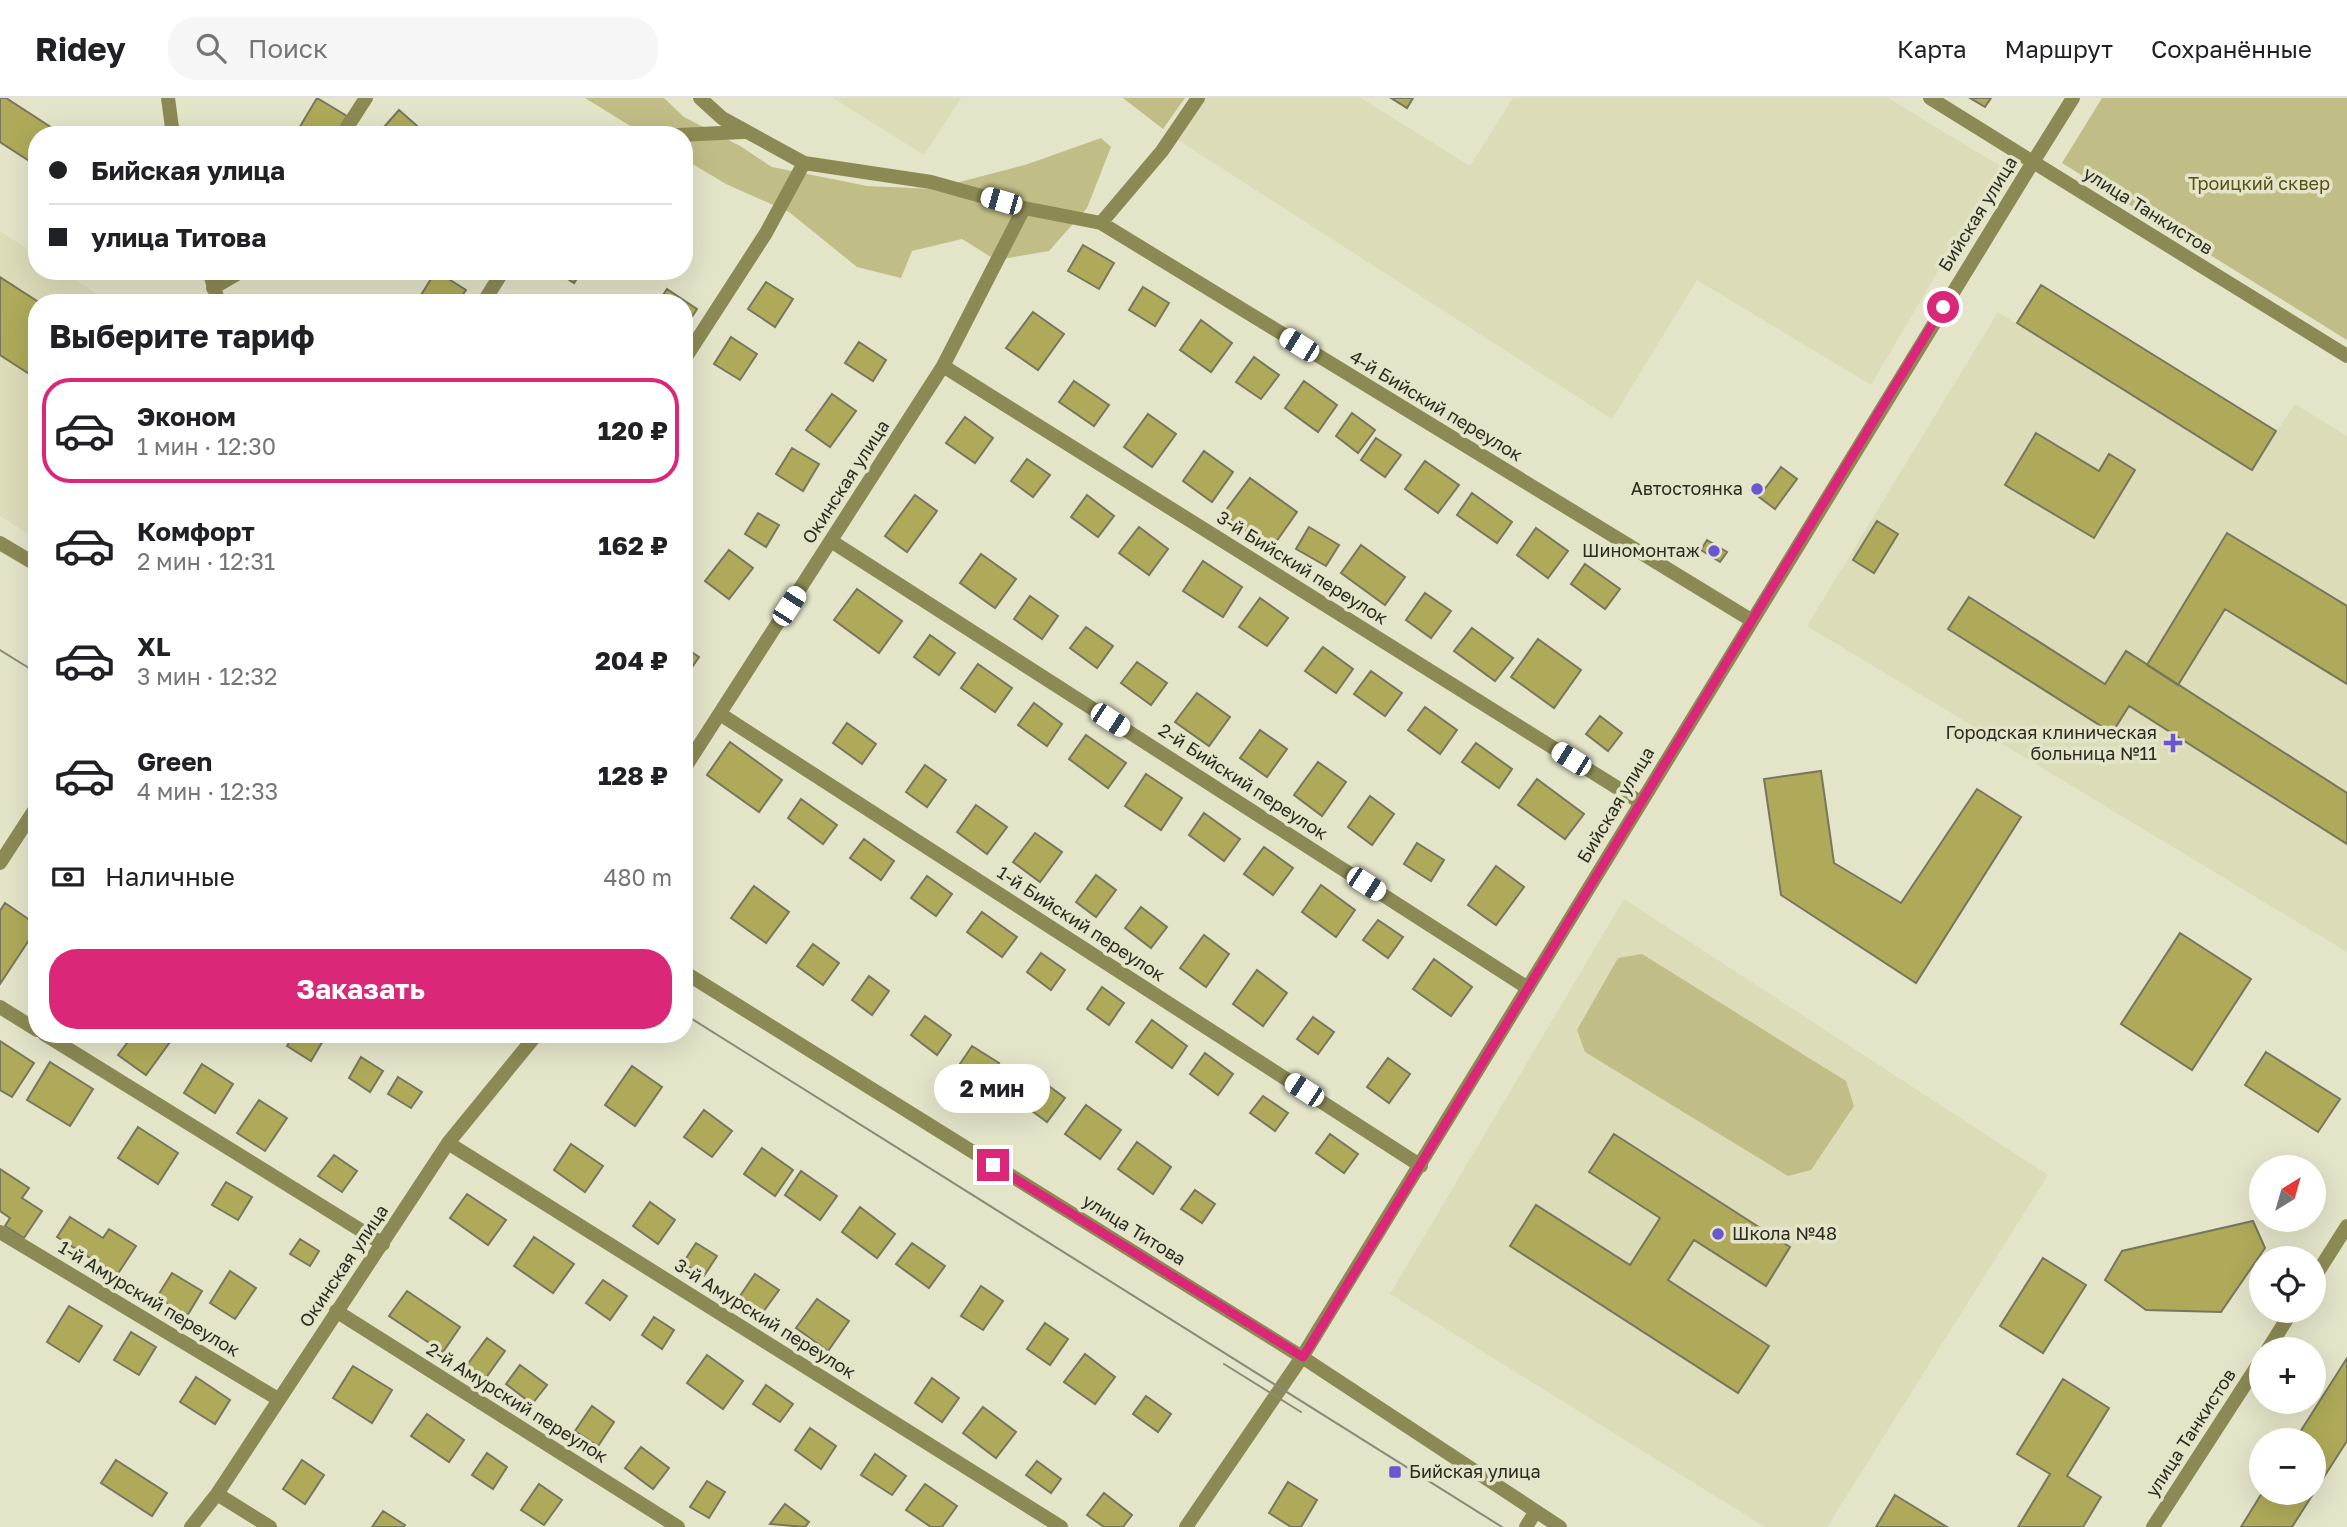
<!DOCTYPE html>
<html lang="ru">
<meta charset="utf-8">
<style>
body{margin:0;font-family:"Golos Text",sans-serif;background:#f6f6f6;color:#202124;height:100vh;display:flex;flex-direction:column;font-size:26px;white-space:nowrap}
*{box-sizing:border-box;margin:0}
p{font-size:23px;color:#757577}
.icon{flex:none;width:38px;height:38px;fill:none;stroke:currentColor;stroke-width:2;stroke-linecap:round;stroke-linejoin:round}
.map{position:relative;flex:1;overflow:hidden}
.sheet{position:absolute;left:28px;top:196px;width:665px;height:749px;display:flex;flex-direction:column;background:#fff;border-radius:28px;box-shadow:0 7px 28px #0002}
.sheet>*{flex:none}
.top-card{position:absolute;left:28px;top:28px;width:665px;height:154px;border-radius:28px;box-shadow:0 7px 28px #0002;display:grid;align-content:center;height:154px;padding:0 21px;background:#fff}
.needle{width:46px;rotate:37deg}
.tools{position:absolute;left:2249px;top:1057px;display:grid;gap:14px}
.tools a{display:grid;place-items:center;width:77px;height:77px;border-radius:50%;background:#fff;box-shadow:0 7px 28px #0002;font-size:35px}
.end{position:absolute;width:32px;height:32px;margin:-16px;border:9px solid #db2777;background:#fff;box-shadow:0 0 0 4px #fff}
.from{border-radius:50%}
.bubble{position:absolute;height:49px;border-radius:24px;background:#fff;box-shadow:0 7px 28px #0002;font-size:23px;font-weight:700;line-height:49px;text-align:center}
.car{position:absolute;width:21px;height:42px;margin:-21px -10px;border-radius:9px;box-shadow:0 0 5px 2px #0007;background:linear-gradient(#fff 24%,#345 0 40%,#fff 0 76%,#345 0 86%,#fff 0)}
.top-card b{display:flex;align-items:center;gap:24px;height:66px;font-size:26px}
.top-card b+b{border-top:2px solid #e0e0e0}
.top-card i{width:18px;height:18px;background:#202124}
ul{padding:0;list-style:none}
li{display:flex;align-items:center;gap:21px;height:105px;margin:0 14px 10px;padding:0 7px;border:4px solid transparent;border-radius:28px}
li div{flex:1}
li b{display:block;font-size:26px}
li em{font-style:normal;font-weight:700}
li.selected{border-color:#db2777}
li>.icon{width:63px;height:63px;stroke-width:1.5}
h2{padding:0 21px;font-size:32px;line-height:84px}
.pay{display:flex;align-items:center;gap:18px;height:77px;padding:0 21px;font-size:26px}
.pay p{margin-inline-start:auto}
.button{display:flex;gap:14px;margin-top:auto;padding:14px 21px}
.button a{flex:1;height:80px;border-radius:28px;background:#db2777;color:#fff;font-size:28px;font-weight:700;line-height:80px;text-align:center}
header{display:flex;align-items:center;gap:42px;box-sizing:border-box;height:98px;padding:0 35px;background:#fff;border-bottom:2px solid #e0e0e0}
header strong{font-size:33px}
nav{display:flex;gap:38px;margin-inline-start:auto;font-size:24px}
.search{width:490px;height:63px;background:#f6f6f6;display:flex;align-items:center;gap:18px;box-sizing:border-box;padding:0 24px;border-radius:28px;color:#757577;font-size:26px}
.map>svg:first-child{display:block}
.built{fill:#dddcb9}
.green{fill:#c0bd86}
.building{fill:#aeaa59;stroke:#77765e;stroke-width:2}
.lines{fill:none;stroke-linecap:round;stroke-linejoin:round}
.minor{stroke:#8c8a54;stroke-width:14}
.tertiary{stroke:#8c8a54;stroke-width:14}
.tram{stroke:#8a8a77;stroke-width:2}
.route{stroke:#db2777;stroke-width:9}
.poi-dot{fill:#6a56d0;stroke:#e4e4c9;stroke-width:2.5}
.labels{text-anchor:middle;stroke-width:7;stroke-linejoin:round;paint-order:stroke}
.park-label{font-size:18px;fill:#565215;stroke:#e4e4c9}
.street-label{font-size:18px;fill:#2b2b20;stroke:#e4e4c9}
.poi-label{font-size:18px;fill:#2b2b20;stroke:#e4e4c9;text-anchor:end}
</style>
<header>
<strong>Ridey</strong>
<div class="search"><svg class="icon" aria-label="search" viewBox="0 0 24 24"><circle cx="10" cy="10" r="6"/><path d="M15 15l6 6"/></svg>Поиск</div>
<nav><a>Карта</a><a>Маршрут</a><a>Сохранённые</a></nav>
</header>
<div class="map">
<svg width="2347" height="1429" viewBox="0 0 2347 1429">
<rect width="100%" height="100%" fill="#e4e4c9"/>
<path class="built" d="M833 0H961L924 57Z
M1204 0H1361L1470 68 1513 0H1888L2000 68 1871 287 1697 182 1612 321 1178 42Z
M0 133 37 157V173H62L110 205H37V441L0 418Z
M1998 214 2252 371 2295 306 2347 338V854L1807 528Z
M1624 801 2048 1077 1827 1429H1765L1390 1196Z"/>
<path class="green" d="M585 0H664L684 19 740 48 772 69 867 88 933 91 1028 66 1101 40 1111 49 1087 110 1049 153 996 162 962 141 912 153 901 180 857 169 789 114 726 86 684 61V37H645Z
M1123 0H1185L1163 31Z
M2102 0H2347V242L2062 65Z
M1642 856 1846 983 1854 1008 1811 1072 1788 1078 1585 954 1577 932 1618 860Z"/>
<path class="building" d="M0 0H6L63 37H37V68L0 44Z
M317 0 347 18 336 37H295Z
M1391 0H1413L1407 10Z
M1970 0H1991L1985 9Z
M399 12 424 34 421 37H393L384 29Z
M1083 147 1114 165 1099 191 1068 173Z
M436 173 466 192 457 205H416Z
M556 173H582L574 185Z
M0 179 40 205H37V281L0 257Z
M766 184 793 201 775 229 748 211Z
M2041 187 2276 333 2252 372 2017 225Z
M1143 189 1169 205 1155 228 1129 212Z
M667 191 697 211 684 231V205H658Z
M1033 214 1064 236 1038 272 1006 250Z
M1201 222 1232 245 1211 274 1180 252Z
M731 239 757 256 740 282 714 266Z
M859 244 886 262 873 283 845 265Z
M1254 259 1279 277 1261 301 1236 284Z
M1074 283 1109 307 1094 328 1059 304Z
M1304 283 1337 307 1318 334 1285 310Z
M832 296 856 313 830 349 806 332Z
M1352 315 1375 332 1358 355 1336 338Z
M1148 316 1176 336 1152 369 1124 349Z
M965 319 993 340 975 365 946 345Z
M2036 335 2099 373 2109 356 2135 372 2094 440 2005 387Z
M1376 340 1401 357 1385 379 1361 362Z
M792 350 819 366 803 393 776 376Z
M1204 353 1233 374 1212 404 1183 383Z
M1027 361 1050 377 1033 399 1011 383Z
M1425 363 1459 387 1438 415 1405 391Z
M1781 369 1797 381 1775 411 1759 399Z
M1250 380 1297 414 1271 451 1223 416Z
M1756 384 1764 389 1758 398 1750 392Z
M1472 395 1512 424 1497 445 1457 417Z
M915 397 937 413 907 454 885 438Z
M1087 397 1114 418 1098 439 1071 419Z
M758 415 779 427 766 449 745 436Z
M1877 423 1898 436 1874 475 1853 462Z
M1139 429 1168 451 1149 477 1119 455Z
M1309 429 1339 447 1326 468 1296 451Z
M1536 430 1568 453 1548 480 1517 457Z
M2227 435 2347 508V586L2225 511 2178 587 2147 567Z
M1707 442 1727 454 1720 464 1701 452Z
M1361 447 1405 479 1385 507 1341 475Z
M729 452 753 470 729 501 705 483Z
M981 456 1016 481 995 510 960 485Z
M1203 463 1242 489 1223 519 1183 493Z
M1585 466 1620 491 1605 511 1571 486Z
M857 491 902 523 879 555 834 522Z
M1425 495 1451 513 1431 540 1406 522Z
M1030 498 1058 518 1042 541 1014 521Z
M1969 499 2105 586 2126 553 2347 695V746L2129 608 2112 635 1948 531Z
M1260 500 1288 520 1267 548 1239 529Z
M1086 529 1113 548 1097 570 1070 550Z
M1472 530 1513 560 1495 583 1454 553Z
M930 537 955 555 939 577 914 559Z
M1538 541 1581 572 1554 610 1511 579Z
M684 549 699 559 688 575 684 573Z
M1323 549 1353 571 1336 595 1305 573Z
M1137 564 1167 585 1151 607 1121 585Z
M978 566 1012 590 995 614 961 590Z
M1371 573 1402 595 1385 618 1354 596Z
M1197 595 1230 619 1209 648 1175 624Z
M1034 605 1062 626 1047 648 1018 627Z
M1425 609 1457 632 1440 656 1408 632Z
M1600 618 1622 635 1608 653 1586 636Z
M847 625 876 646 862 666 833 645Z
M1260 632 1287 651 1267 679 1240 660Z
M1086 637 1126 665 1108 690 1069 661Z
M730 644 782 682 759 714 707 677Z
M1476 645 1512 671 1499 690 1462 664Z
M1318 664 1346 684 1322 718 1294 697Z
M925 667 946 682 927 709 906 694Z
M1821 673 1834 765 1901 805 1977 691 2021 719 1916 885 1781 797 1764 681Z
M1146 676 1182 700 1161 732 1125 708Z
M1537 681 1584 716 1565 741 1518 707Z
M1370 698 1394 716 1372 747 1348 729Z
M801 701 837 727 823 746 788 720Z
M976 707 1007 729 987 756 957 734Z
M1204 715 1240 741 1224 763 1189 737Z
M1035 735 1062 754 1040 784 1013 764Z
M864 741 894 763 881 782 850 760Z
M1417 745 1444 762 1431 783 1404 766Z
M1264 749 1293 770 1273 797 1244 776Z
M1496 768 1524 789 1496 827 1468 807Z
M1096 777 1116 792 1096 819 1076 804Z
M927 778 952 796 936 818 911 800Z
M1321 787 1355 812 1336 839 1302 814Z
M754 788 789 814 766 845 731 820Z
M5 805 37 827V830L0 886V813Z
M1141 809 1167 829 1151 850 1125 830Z
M982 814 1017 839 1002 859 967 834Z
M1378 822 1403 839 1388 860 1363 842Z
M2180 835 2251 881 2192 972 2121 926Z
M1204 837 1229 856 1206 889 1180 870Z
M813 846 839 865 823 887 797 868Z
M1041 855 1065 872 1051 892 1027 874Z
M1434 861 1472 889 1451 918 1413 891Z
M1257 872 1287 895 1263 928 1233 906Z
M869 878 889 893 872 917 852 902Z
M1102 889 1124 905 1109 927 1087 911Z
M925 918 951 937 937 957 911 937Z
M1313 919 1334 934 1318 956 1297 941Z
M1152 922 1187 948 1172 970 1136 944Z
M134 936H159L170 944 146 977 118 957Z
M294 936H327L311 963 287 948Z
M0 943 34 965 12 999 0 992Z
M972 948 999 965 985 987 958 969Z
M2266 954 2340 1001 2318 1034 2245 987Z
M1205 955 1233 976 1218 997 1190 976Z
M361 959 383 973 370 994 349 980Z
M1388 960 1410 976 1389 1005 1367 989Z
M50 964 93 991 70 1028 27 1002Z
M202 966 233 986 215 1015 184 995Z
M632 968 662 989 635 1028 605 1007Z
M1034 977 1065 1000 1047 1024 1016 1001Z
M398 979 422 994 411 1010 388 996Z
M1263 998 1288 1015 1275 1033 1250 1015Z
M259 1002 287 1020 265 1053 237 1035Z
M1086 1007 1121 1032 1100 1061 1065 1036Z
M704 1012 732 1033 712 1059 684 1039Z
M138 1029 178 1055 158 1086 118 1060Z
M1330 1036 1358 1056 1344 1075 1316 1055Z
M1614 1036 1790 1149 1766 1188 1694 1142 1668 1182 1769 1248 1738 1295 1510 1148 1536 1107 1630 1167 1660 1120 1589 1074Z
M1137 1044 1171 1069 1153 1096 1118 1071Z
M571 1046 603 1068 585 1094 554 1072Z
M762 1050 793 1072 775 1098 744 1076Z
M334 1057 357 1073 342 1094 318 1078Z
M0 1071 29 1090 22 1100 42 1113 24 1140 5 1128 10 1120 0 1113Z
M801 1073 837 1098 820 1122 785 1097Z
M226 1084 252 1099 238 1122 212 1107Z
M1195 1092 1215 1106 1202 1125 1181 1111Z
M467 1096 506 1122 488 1147 450 1120Z
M650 1104 675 1122 658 1146 633 1128Z
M860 1109 895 1136 877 1160 842 1134Z
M70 1119 103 1140 109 1131 136 1148 117 1177 57 1139Z
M2253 1123 2265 1150 2221 1214 2146 1212 2105 1182 2122 1153Z
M534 1139 574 1166 553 1195 514 1168Z
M300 1141 319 1153 310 1168 290 1156Z
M696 1145 717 1158 704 1178 683 1165Z
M912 1145 945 1168 929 1190 896 1166Z
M2043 1160 2086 1187 2043 1255 2000 1228Z
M230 1173 256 1190 235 1221 210 1205Z
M172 1175 202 1193 187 1218 157 1199Z
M755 1176 779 1192 763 1214 740 1198Z
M603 1182 627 1198 610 1222 586 1205Z
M981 1188 1003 1203 983 1232 961 1218Z
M407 1193 460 1229 443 1254 389 1218Z
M817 1201 849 1223 828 1253 796 1230Z
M69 1208 102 1228 79 1264 47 1244Z
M654 1219 674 1232 662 1251 642 1237Z
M1045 1225 1068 1241 1050 1267 1027 1251Z
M131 1234 156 1249 139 1277 114 1262Z
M487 1240 505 1253 485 1281 467 1267Z
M1085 1256 1115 1279 1095 1306 1064 1284Z
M707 1257 743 1283 723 1311 687 1285Z
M2347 1260V1343L2292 1429H2241L2262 1395H2314V1342H2295Z
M520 1267 547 1287 532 1306 506 1286Z
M353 1268 392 1292 372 1325 333 1300Z
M196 1279 230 1302 215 1326 180 1304Z
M932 1280 959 1300 942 1324 915 1305Z
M2063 1281 2109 1310 2067 1378 2101 1399 2083 1429H2018L2050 1376 2017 1356Z
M766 1287 793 1306 780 1324 753 1306Z
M1146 1298 1171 1316 1158 1334 1133 1316Z
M592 1308 614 1324 598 1348 575 1333Z
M983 1309 1016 1334 996 1360 963 1335Z
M427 1316 464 1342 449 1364 411 1338Z
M810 1330 836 1348 821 1371 795 1352Z
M641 1349 669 1370 653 1391 625 1370Z
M487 1355 507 1369 493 1391 472 1377Z
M875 1356 906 1378 892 1397 861 1377Z
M116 1362 167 1395 152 1418 101 1385Z
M302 1362 324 1377 305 1406 283 1391Z
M1037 1363 1061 1381 1051 1395 1026 1377Z
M707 1383 725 1394 709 1420 690 1409Z
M1288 1384 1317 1402 1301 1429H1291L1269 1415Z
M539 1386 562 1402 544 1427 521 1412Z
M925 1386 957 1408 942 1429H931L906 1412Z
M1104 1395 1132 1417 1123 1429H1104L1087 1417Z
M1895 1397 1947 1429H1876Z
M785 1406 809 1424 805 1429 770 1426Z
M383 1413 405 1427 404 1429H372Z"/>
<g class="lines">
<path class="minor" d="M168 0 173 37
M700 0 722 20 804 65 931 84 1024 110 1101 125 1751 522
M2073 0 2033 64 2347 258
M342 37 366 0
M678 37 743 34
M1101 125 1162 53 1198 0
M209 173 219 205
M213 190 242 173
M483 205 503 173
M684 262 766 135 804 65
M943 268 1640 704
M831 443 1528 890
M0 445 37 467
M720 616 1421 1068
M684 671 943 268 1024 110
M0 765 37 708
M684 874 1302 1259 1186 1429
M0 909 37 932
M44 936 383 1146
M448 1045 1061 1429
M0 1134 278 1301
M2314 1180 2347 1128
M336 1213 678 1429
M2268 1251 2292 1213
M217 1396 270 1429
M191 1429 217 1396 448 1045 537 936
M1526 1429 1535 1414
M2153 1429 2261 1262"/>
<path class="tertiary" d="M1560 1429 1302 1259 2033 64 1930 0"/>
<path class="tram" d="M0 552 37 575
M684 916 1502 1429
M1224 1266 1301 1314"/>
</g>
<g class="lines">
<path class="route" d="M993 1067 1303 1259 1943 209"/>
</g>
<g class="poi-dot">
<circle cx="1757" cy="391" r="7"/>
<circle cx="1714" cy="453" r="7"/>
<path d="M2169.5 634.5h7v7h7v7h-7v7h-7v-7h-7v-7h7z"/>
<circle cx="1718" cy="1136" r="7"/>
<rect x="1388" y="1367" width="14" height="14" rx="3.5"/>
</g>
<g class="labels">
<g class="park-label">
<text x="2259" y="92">Троицкий сквер</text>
</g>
<g class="street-label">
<text transform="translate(2148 113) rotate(32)" y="6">улица Танкистов</text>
<text transform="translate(1978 116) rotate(-58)" y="6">Бийская улица</text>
<text transform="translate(1436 308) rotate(31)" y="6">4-й Бийский переулок</text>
<text transform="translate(846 384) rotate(-57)" y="6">Окинская улица</text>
<text transform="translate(1302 470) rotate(32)" y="6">3-й Бийский переулок</text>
<text transform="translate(1243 684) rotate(33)" y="6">2-й Бийский переулок</text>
<text transform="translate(1616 707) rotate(-59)" y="6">Бийская улица</text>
<text transform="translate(1081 826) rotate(33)" y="6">1-й Бийский переулок</text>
<text transform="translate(1134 1132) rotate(32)" y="6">улица Титова</text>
<text transform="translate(344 1168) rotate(-56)" y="6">Окинская улица</text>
<text transform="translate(149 1201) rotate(31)" y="6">1-й Амурский переулок</text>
<text transform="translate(765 1221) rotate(32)" y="6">3-й Амурский переулок</text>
<text transform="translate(517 1305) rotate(32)" y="6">2-й Амурский переулок</text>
<text transform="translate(2191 1335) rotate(-57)" y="6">улица Танкистов</text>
</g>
<g class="poi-label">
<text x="1743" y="397">Автостоянка</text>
<text x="1700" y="459">Шиномонтаж</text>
<text x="2157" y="641">Городская клиническая<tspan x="2157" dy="21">больница №11</tspan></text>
<text x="1732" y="1142" text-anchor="start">Школа №48</text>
<text x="1409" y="1380" text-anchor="start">Бийская улица</text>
</g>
</g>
</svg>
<div class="tools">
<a><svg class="needle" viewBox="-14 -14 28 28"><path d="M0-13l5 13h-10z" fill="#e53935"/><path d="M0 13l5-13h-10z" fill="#757577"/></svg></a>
<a><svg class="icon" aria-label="locate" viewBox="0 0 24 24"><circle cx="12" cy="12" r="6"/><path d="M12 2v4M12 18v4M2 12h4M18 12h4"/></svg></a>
<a>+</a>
<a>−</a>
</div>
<i class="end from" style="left:1943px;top:209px"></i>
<i class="end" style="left:993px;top:1067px"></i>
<div class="bubble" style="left:934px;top:966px;width:116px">2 мин</div>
<i class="car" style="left:1001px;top:103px;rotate:286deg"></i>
<i class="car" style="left:1299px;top:247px;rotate:302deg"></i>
<i class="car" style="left:789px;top:508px;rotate:33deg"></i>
<i class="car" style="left:1110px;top:622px;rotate:123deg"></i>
<i class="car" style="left:1571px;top:661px;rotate:302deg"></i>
<i class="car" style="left:1366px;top:786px;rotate:123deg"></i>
<i class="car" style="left:1304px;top:992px;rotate:303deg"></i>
<div class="top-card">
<b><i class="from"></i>Бийская улица</b>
<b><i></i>улица Титова</b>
</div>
<section class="sheet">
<h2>Выберите тариф</h2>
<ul>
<li class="selected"><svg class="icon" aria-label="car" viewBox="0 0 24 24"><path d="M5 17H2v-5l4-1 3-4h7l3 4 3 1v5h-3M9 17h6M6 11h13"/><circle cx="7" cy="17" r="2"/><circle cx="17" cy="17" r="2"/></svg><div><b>Эконом</b><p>1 мин · 12:30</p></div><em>120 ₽</em></li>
<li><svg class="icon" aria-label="car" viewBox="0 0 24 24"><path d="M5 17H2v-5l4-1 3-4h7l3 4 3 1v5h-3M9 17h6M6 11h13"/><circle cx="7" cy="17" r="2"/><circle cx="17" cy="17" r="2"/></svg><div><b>Комфорт</b><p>2 мин · 12:31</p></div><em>162 ₽</em></li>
<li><svg class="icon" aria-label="car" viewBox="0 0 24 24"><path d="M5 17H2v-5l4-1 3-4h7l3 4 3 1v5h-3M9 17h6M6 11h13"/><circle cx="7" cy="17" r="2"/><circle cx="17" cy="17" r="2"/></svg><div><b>XL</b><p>3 мин · 12:32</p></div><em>204 ₽</em></li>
<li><svg class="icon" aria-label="car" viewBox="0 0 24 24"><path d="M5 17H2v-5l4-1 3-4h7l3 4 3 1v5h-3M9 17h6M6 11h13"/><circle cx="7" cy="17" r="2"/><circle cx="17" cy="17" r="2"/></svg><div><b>Green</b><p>4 мин · 12:33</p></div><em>128 ₽</em></li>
</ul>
<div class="pay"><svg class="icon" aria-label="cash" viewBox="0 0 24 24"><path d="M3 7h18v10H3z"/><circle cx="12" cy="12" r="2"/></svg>Наличные<p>480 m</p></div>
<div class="button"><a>Заказать</a></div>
</section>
</div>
